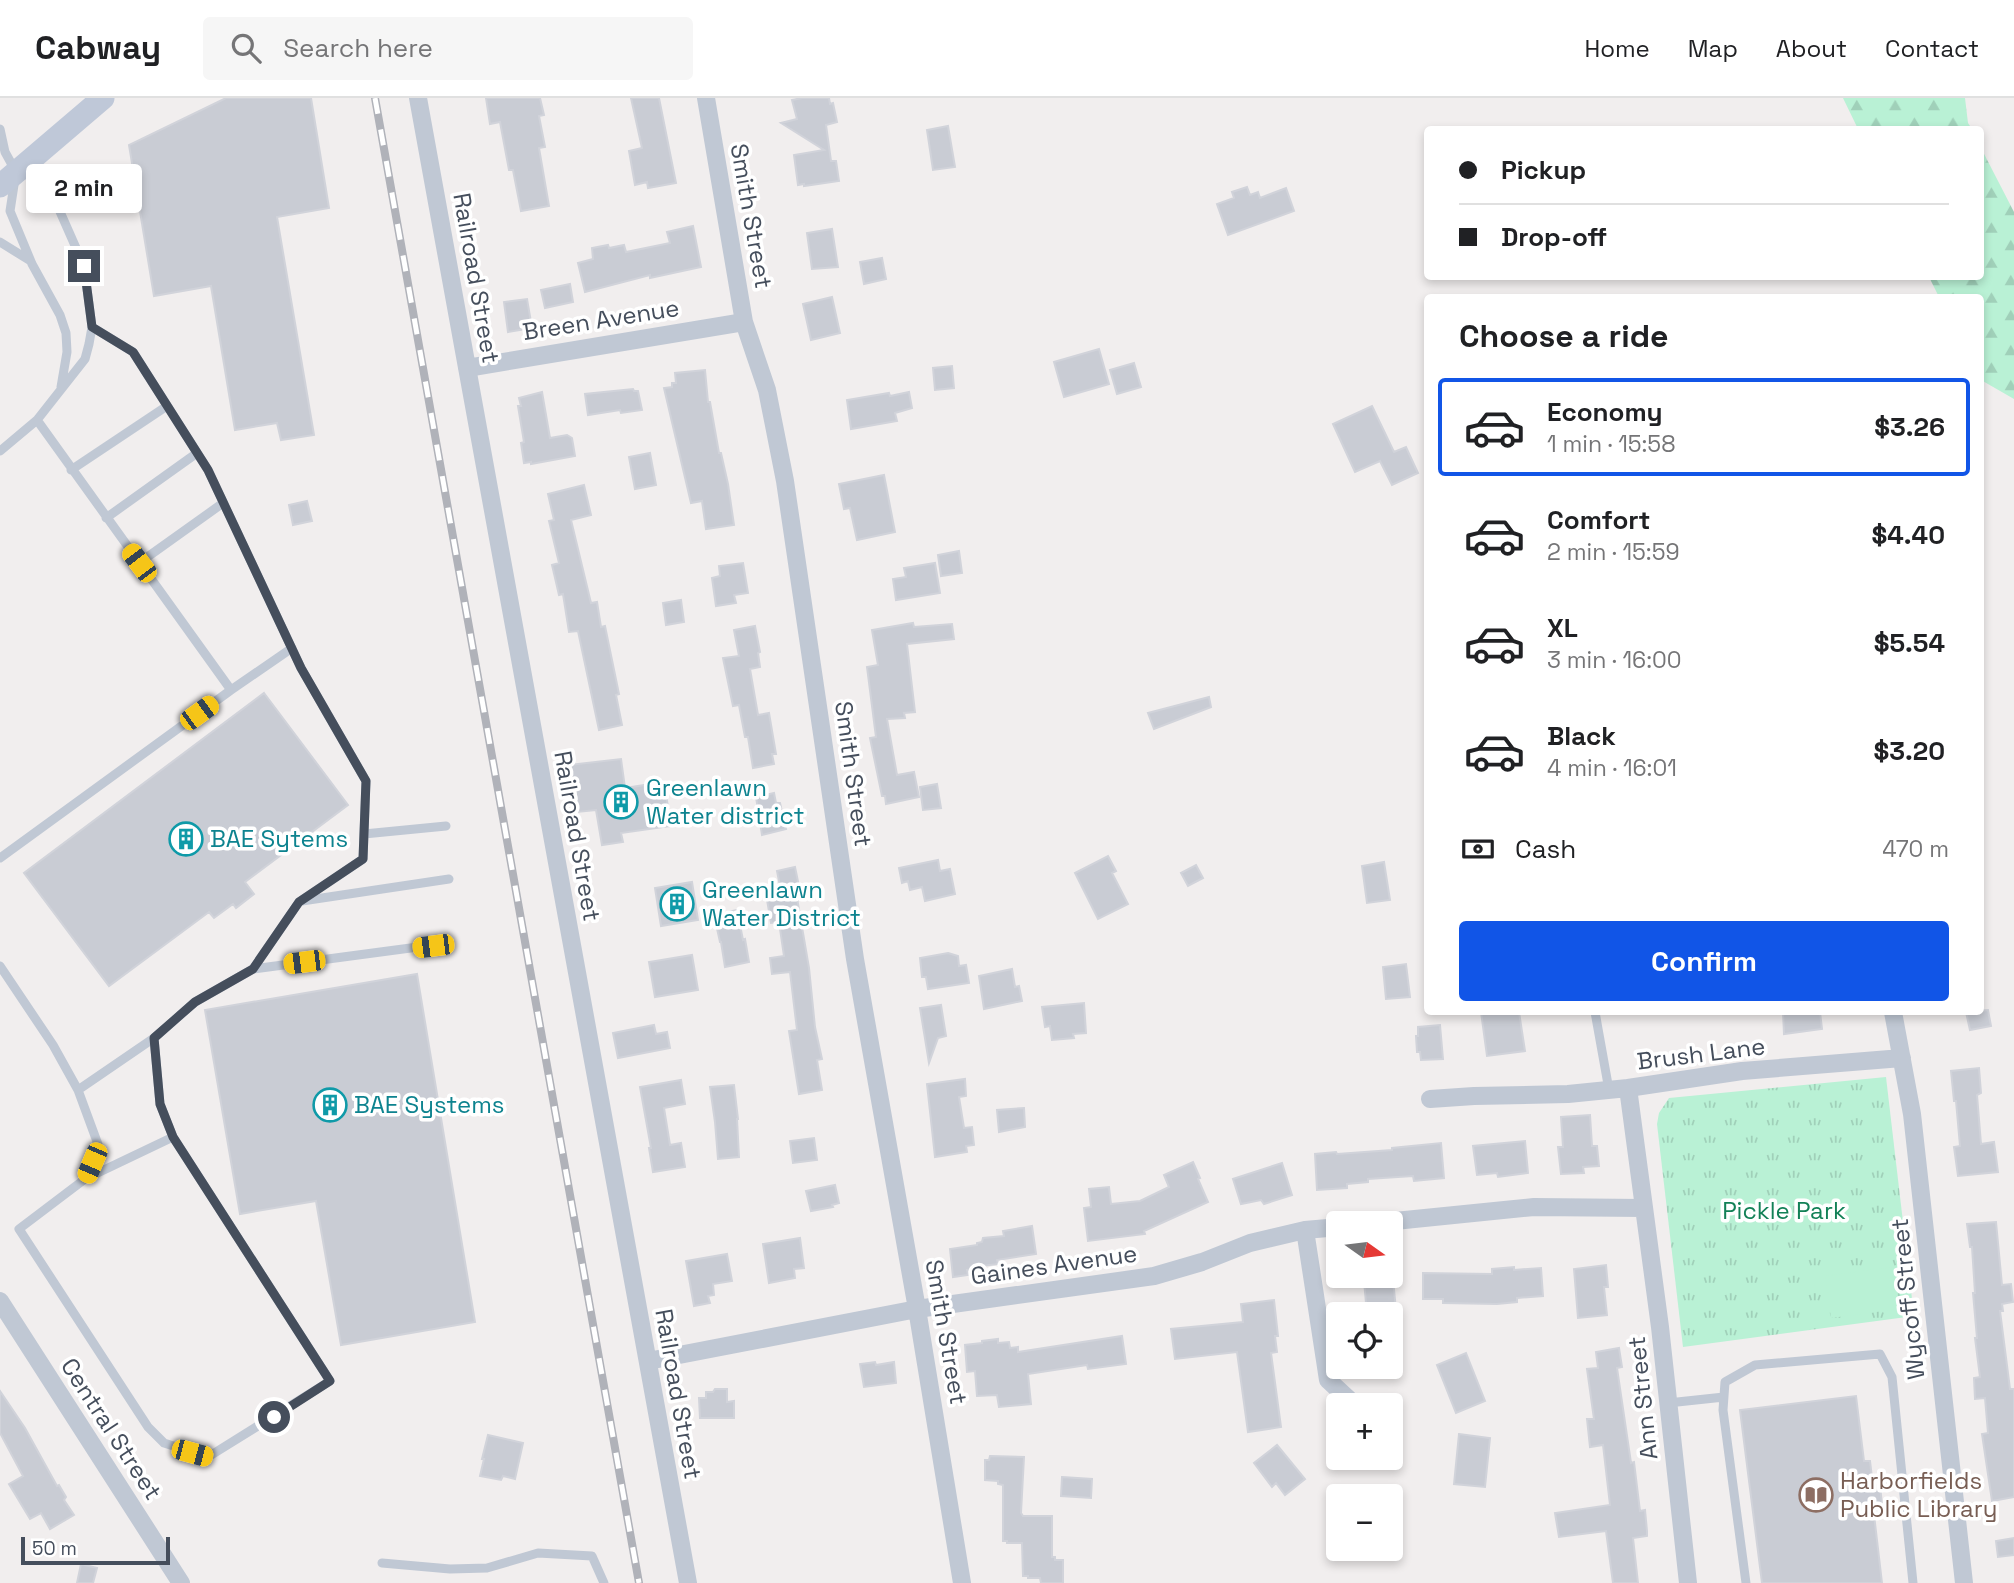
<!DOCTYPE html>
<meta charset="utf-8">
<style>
body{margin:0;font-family:"Space Grotesk",sans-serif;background:#f6f6f6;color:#202124;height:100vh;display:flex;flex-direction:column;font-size:26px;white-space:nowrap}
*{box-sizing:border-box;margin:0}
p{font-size:23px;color:#757577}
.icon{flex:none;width:38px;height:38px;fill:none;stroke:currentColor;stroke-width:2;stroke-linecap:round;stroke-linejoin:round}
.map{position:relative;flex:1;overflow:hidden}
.details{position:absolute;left:1424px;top:196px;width:560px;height:721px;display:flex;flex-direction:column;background:#fff;border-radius:7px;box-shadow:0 4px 10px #0003}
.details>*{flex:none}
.banner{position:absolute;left:1424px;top:28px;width:560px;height:154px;border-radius:7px;box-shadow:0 4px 10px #0003;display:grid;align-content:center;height:154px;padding:0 35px;background:#fff}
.needle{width:46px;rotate:104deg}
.controls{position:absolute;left:1326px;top:1113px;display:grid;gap:14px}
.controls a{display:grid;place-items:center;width:77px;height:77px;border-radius:7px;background:#fff;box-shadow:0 4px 10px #0003;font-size:35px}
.scale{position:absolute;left:21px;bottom:18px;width:149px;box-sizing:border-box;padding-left:7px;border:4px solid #454e5c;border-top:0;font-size:19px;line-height:24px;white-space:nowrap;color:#454e5c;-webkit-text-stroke:5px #fff;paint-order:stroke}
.end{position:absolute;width:32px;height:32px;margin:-16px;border:9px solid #454e5c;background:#fff;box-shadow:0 0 0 4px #fff}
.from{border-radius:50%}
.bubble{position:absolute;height:49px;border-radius:7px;background:#fff;box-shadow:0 4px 10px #0003;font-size:23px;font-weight:800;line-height:49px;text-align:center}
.car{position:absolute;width:21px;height:42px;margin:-21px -10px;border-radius:9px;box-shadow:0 0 5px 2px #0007;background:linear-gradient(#f5c518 24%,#345 0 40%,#f5c518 0 76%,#345 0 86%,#f5c518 0)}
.banner b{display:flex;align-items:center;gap:24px;height:66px;font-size:26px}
.banner b+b{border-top:2px solid #e0e0e0}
.banner i{width:18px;height:18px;background:#202124}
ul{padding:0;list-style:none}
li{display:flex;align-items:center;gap:21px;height:98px;margin:0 14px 10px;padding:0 21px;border:4px solid transparent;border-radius:7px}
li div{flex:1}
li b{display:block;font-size:26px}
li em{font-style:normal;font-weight:800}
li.on{border-color:#1155e7}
li>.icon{width:63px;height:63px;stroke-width:1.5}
h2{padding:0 35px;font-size:32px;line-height:84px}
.pay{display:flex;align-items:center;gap:18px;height:77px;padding:0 35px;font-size:26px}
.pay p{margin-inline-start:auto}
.action{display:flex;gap:14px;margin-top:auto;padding:14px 35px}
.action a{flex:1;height:80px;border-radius:7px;background:#1155e7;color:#fff;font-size:28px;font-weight:800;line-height:80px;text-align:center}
header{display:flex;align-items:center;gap:42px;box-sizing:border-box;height:98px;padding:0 35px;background:#fff;border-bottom:2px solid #e0e0e0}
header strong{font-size:33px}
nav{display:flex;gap:38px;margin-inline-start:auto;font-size:24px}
.search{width:490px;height:63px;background:#f6f6f6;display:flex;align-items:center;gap:18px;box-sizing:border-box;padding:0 24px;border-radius:7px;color:#757577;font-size:26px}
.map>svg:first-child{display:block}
.grass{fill:url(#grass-tufts)}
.forest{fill:url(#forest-firs)}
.pitch{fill:#b9f1d5}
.building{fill:#c9ccd4;stroke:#d1d3da;stroke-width:2}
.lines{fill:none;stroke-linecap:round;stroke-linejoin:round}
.lane{stroke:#c0c8d4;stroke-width:9}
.street{stroke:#c0c8d4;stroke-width:18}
.secondary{stroke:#bfc8d8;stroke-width:23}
.rail-casing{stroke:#b0b2b9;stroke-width:8}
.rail{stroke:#fff;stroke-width:5;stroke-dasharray:16;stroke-linecap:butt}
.route{stroke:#454e5c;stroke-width:9}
.labels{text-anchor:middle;stroke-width:7;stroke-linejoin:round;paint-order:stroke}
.street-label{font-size:24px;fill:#454e5c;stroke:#fff}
.culture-label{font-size:24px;fill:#0d838f;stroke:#fff;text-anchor:start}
.park-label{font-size:24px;fill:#138157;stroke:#fff}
.education-label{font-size:24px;fill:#785e54;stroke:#fff;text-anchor:start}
</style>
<header>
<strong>Cabway</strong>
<div class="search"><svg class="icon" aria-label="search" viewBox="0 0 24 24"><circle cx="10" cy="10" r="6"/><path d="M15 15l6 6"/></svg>Search here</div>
<nav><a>Home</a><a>Map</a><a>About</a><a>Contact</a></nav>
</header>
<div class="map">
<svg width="2014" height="1485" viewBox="0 0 2014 1485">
<defs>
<pattern id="grass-tufts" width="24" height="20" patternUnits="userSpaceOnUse" patternTransform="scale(1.75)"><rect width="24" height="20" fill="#b9f1d5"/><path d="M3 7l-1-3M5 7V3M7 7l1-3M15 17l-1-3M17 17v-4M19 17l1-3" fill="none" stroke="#a0d0b9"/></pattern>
<pattern id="forest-firs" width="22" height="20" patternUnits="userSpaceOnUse" patternTransform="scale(1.75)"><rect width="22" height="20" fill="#b9f1d5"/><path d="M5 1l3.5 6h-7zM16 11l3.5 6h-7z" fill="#a0d0b9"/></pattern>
</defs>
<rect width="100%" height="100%" fill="#f1eeee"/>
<path class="grass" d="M1886 979 1914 1218 1683 1249 1657 1026 1659 1015 1669 1000Z"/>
<path class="forest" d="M1843 0H1965L1968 25 1972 31H1858Z
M1981 50 2014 114V301L1981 282V200L1939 199 1929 179 1981 178Z"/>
<path class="pitch" d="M1893 1169 1899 1211 1831 1220 1825 1178Z"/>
<path class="building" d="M226 0H311L329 110 277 119 314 337 281 342 277 325 235 332 211 188 154 198 129 47Z
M486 0H540L544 17 539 18 545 49 539 50 549 108 521 113 513 72H509L500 24 490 26Z
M631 0H659L676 85 648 90 647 84 635 87 629 53 642 50Z
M802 0H829L830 6 833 5 837 24 826 27 831 63H836L839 83 804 88V86L798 87 794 57 824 52 781 25 797 21 792 2Z
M948 28 955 69 933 72 927 32Z
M1247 89 1250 97 1258 94 1260 100 1286 90 1294 113 1228 137 1217 106 1234 100 1232 94Z
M693 128 701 169 650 180V177L585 194 578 165 593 161 592 150 608 147 609 150 624 147 626 154 670 145 667 134Z
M832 131 838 169 812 171 807 135Z
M882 160 886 181 864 186 860 164Z
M570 186 573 204 545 210 541 192Z
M832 199 840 235 811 242 803 206Z
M527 201 532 230 508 234 504 204Z
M1099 251 1109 286 1064 299 1054 264Z
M1134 265 1141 289 1117 296 1110 272Z
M952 268 954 290 935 292 933 270Z
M705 272 708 304H710L719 355H721L728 386 734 427 706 431 702 403 691 405 664 290 672 289V285H676L675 275Z
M633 291 634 293H638L642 312 621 315 620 312 588 317 585 296Z
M542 294 550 340 567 337 572 340 575 358 531 366V364L524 365 521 345 524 344 518 308H521L519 300Z
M909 294 912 310 895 315 897 323 851 331 847 302 889 295 890 298Z
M1372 308 1394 354 1406 349 1418 375 1392 387 1380 363 1355 374 1333 326Z
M650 355 656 387 635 391 629 359Z
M884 377 895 434 857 442 850 410 844 411 839 386Z
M584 387 591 417 571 422 591 505 597 504 601 529 605 528 619 596 616 597 622 627 599 632 578 533 569 534 563 496 559 497 552 467 559 465 549 423 554 422 548 396Z
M307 403 312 423 293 427 289 407Z
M959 453 962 475 941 478 938 457Z
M743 465 748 495 734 497 736 505 716 508 712 480 720 478 719 468Z
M935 465 940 495 896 502 893 481 906 479 904 470Z
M681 502 684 524 666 527 663 505Z
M913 525 914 529 952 526 954 541 907 546 915 614 904 615 905 620 887 621 897 677 914 674 919 699 886 706 885 698H882L870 640 876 639 867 569 878 567 872 532Z
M755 528 760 554 758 555 760 569 750 571 758 617 769 615 776 656H772L774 666 753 670 748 639H745L739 607 733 608 723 560 739 558 734 532Z
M264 595 348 707 245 784 254 796 236 810 233 806 214 820 209 814 109 888 24 775Z
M1209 599 1211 609 1154 631 1148 615Z
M621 661 625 690 664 684 671 728 621 735 623 744 602 747 596 712 577 714 569 667Z
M937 686 941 710 923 712 920 689Z
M774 695 776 705H780L786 731 762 737 756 699Z
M1108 758 1116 773 1112 775 1128 806 1098 821 1075 775Z
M938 762 940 773 950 771 955 796 925 803 922 789 910 792 908 783 902 785 899 770Z
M1384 764 1390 802 1367 805 1362 768Z
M1196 767 1203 780 1188 788 1181 775Z
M795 769 800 793 796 794 809 870 815 929 822 961 817 962 822 992 799 996 789 933 797 932 790 874 772 876 770 860 784 858 779 824 771 825 766 796 781 793 777 773Z
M692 784 698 822 661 828 655 790Z
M737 812 743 842 745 841 749 864 725 869 721 844H720L714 817Z
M948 855 958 858 959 868 966 867 969 885 928 891 926 879H922L920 860Z
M692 857 698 892 655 899 649 864Z
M1406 866 1410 899 1386 901 1383 869Z
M1012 871 1015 889 1019 888 1022 903 984 911 979 878Z
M417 876 475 1224 341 1247 316 1103 240 1116 205 912Z
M1084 905 1086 935 1073 936 1074 940 1052 942 1050 928 1045 929 1042 909Z
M941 907 946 938 938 940 929 965 920 910Z
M1988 912 1991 928 1970 932 1966 914Z
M1481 914H1519L1525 953 1487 958Z
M1783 914H1820L1822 931 1784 936Z
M654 927 656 936 667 934 670 950 618 960 613 935Z
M1440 927 1443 961 1421 962 1420 954H1417L1416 938H1418V929Z
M1979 970 1981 995 1977 997 1981 1046 1994 1044 1998 1074 1958 1078 1954 1049 1960 1048 1956 1003H1954L1951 973Z
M965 981 966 998 959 999 964 1030 972 1029 974 1047 966 1048 967 1054 935 1059 927 986Z
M681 982 685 1006 664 1010 670 1047 681 1045 685 1069 653 1074 649 1050H651L640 989Z
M734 987 738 1021H737L739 1059 718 1061 715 1024 710 989Z
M1024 1010 1025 1029 999 1034 997 1012Z
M1590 1017 1592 1048H1597L1599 1068 1583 1069 1584 1075 1561 1076 1558 1049H1563L1561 1019Z
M814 1040 817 1062 793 1065 790 1043Z
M1525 1043 1528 1075 1498 1079 1497 1075 1477 1077 1473 1048Z
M1441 1045 1444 1080 1414 1083 1413 1078 1368 1081V1084L1347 1086V1090L1317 1092 1315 1056 1336 1054 1337 1056 1392 1052V1050Z
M1193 1064 1200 1080 1198 1081 1208 1104 1144 1133 1145 1136 1088 1143 1084 1110 1091 1109 1089 1091 1109 1089 1111 1106 1140 1103 1169 1089 1164 1077Z
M1282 1065 1292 1097 1264 1106 1261 1102 1241 1106 1233 1081Z
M835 1087 839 1105 832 1107 833 1109 811 1113 806 1093Z
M1996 1124 2002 1187 2011 1186 2013 1204 2002 1206 2003 1213H2000L2010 1291H2014V1399L1992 1403 1982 1336 1988 1335 1985 1300 1975 1301 1974 1280 1980 1279 1975 1240H1977L1973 1195H1975L1972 1149H1970L1967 1126Z
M1032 1128 1036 1156 997 1162 998 1166 982 1168 983 1171 967 1172 968 1177 953 1179 950 1151 977 1147V1145L982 1144 983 1140 1004 1138 1003 1133Z
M800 1140 804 1170 794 1171 795 1180 769 1185 763 1146Z
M727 1156 732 1183 713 1186 714 1197 708 1198 710 1205 694 1208 686 1163Z
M1606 1167 1608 1189H1604L1607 1217 1578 1220 1574 1171Z
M1514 1169V1172L1541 1170 1543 1198 1517 1200V1204L1497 1206 1443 1205V1201H1423V1175L1492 1176V1171Z
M1393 1181 1396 1212H1389V1216H1367L1364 1183Z
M1274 1202 1278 1238H1275L1277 1254 1271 1255 1281 1329 1248 1334 1237 1254 1175 1261 1171 1231 1243 1224 1241 1206Z
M1122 1238 1126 1266 1088 1271 1087 1267 1028 1276 1031 1306 999 1309 997 1297 977 1298 975 1273 967 1274 965 1247 982 1245V1243L998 1241V1245L1009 1244 1010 1250 1018 1249V1254Z
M1619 1250 1622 1269 1617 1270 1631 1365 1634 1364 1640 1413 1645 1412 1647 1433V1438L1633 1440 1638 1485H1613L1606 1433 1559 1439 1555 1415 1610 1407 1603 1347 1590 1349 1587 1321H1594L1587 1271 1598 1270 1596 1254Z
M1466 1255 1485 1303 1456 1315 1437 1267Z
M875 1264 876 1267 894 1264 896 1285 864 1289 860 1266Z
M715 1291H727V1304L734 1303V1320H700L699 1300H706V1294H713Z
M0 1293 25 1330 57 1388 59 1387 66 1399 64 1402 74 1417 50 1431 41 1415 30 1421 9 1386 23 1378 0 1335Z
M1856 1298 1864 1363H1870L1873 1388 1880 1387 1882 1407 1873 1408 1882 1485H1762L1740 1312Z
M1459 1336 1490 1340 1485 1389 1454 1386Z
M488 1337 523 1345 515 1381 503 1378 501 1382 480 1378 484 1361H482Z
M1277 1347 1305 1381 1285 1397 1276 1385 1272 1389 1254 1365Z
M990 1358 1024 1359 1021 1415 1023 1418H1052V1459H1055V1462H1063V1485H1041L1040 1480H1028V1478H1023L1022 1445H1007V1443H1003V1387L998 1386V1383L985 1382V1362H989Z
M1062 1379 1092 1381 1091 1400 1061 1398Z
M2014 1440V1457L1998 1459 1996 1443Z
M81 1466 97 1470 93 1485H77Z"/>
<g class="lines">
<path class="lane" d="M0 31 5 54 16 74 10 113 32 166 60 217 66 235 67 254 61 289
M0 144 29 162
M0 353 37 322 85 261 89 246 92 229 84 168 50 91 44 81 19 75
M71 372 167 308
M106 420 197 355
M139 465 223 405
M231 592 292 550
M364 736 446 728
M0 760 231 592 37 322
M302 803 449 781
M0 868 53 947 78 992 99 1049 85 1081 19 1131 148 1329 164 1345 208 1359 330 1283 173 1039 160 1006 154 940 195 904 253 871 299 804 363 761 366 683 301 570 208 372 133 254 92 229
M253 871 433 847
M1595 914 1609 992
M78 992 154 940
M85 1081 173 1039
M1668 1305 1724 1299
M382 1465 450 1471 487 1470 538 1455 592 1458 604 1485
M1746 1485 1723 1312 1725 1284 1755 1267 1880 1256 1892 1279 1913 1485"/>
<path class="street" d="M418 0 688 1485
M706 0 744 224 767 292 785 383 855 861 917 1211 962 1485
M467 270 744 224
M1893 914 1912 1016 1964 1485
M1430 1001 1474 998 1568 996 1628 990
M1375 1125 1534 1109 1643 1110
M1305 1132 1328 1282 1355 1307
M0 1203 181 1485
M648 1263 917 1211 1154 1178 1202 1164 1250 1145 1305 1132 1339 1129
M1688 1485 1660 1229 1628 990 1742 973 1902 960"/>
<path class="secondary" d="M0 88 103 0"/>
<defs>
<path id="rail" d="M375 0 639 1485"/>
</defs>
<use href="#rail" class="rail-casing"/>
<use href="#rail" class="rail"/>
</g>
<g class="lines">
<path class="route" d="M84 168 92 229 133 254 208 372 301 570 366 683 363 761 299 804 253 871 195 904 154 940 160 1006 173 1039 330 1283 274 1319"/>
</g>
<defs>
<symbol id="building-ring" viewBox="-11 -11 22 22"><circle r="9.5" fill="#fff" stroke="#0f9aa8" stroke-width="1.5"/><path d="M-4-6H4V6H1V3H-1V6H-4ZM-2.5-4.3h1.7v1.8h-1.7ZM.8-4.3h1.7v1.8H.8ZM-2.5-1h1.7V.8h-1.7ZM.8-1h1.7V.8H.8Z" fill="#0f9aa8"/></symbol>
<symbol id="library-ring" viewBox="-11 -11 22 22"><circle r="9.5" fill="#fff" stroke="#8d6e63" stroke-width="1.5"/><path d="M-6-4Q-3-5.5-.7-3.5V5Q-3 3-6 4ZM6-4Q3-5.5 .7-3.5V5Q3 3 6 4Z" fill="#8d6e63"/></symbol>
</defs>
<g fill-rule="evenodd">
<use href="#building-ring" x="602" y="685" width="38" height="38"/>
<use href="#building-ring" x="167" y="722" width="38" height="38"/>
<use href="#building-ring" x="658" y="787" width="38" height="38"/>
<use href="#building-ring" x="311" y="988" width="38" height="38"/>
<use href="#library-ring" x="1797" y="1378" width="38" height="38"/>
</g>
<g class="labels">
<g class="street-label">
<text transform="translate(751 118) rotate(80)" y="8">Smith Street</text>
<text transform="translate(476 180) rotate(80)" y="8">Railroad Street</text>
<text transform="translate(601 222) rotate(-9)" y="8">Breen Avenue</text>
<text transform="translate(853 676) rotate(82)" y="8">Smith Street</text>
<text transform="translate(577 738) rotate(80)" y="8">Railroad Street</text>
<text transform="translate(1701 956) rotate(-7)" y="8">Brush Lane</text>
<text transform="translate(1054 1167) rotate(-8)" y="8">Gaines Avenue</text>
<text transform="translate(1908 1201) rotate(-96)" y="8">Wycoff Street</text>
<text transform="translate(946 1234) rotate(80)" y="8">Smith Street</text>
<text transform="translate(678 1296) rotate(80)" y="8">Railroad Street</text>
<text transform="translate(1643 1300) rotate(-96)" y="8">Ann Street</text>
<text transform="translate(111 1331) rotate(57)" y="8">Central Street</text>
</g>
<g class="culture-label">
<text x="646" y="698">Greenlawn<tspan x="646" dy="28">Water district</tspan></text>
<text x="210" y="749">BAE Sytems</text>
<text x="702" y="800">Greenlawn<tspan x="702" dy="28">Water District</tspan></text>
<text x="354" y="1015">BAE Systems</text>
</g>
<g class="park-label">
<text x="1784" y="1121">Pickle Park</text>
</g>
<g class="education-label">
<text x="1840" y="1391">Harborfields<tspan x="1840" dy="28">Public Library</tspan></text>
</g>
</g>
</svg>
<div class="controls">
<a><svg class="needle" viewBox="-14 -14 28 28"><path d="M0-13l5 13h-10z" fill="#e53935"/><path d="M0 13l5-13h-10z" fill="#757577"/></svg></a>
<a><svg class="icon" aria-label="locate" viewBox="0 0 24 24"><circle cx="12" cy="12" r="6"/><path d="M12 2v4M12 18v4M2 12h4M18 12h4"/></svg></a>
<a>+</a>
<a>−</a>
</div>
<div class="scale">50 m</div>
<i class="end from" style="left:274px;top:1319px"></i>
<i class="end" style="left:84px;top:168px"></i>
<div class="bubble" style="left:26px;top:66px;width:116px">2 min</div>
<i class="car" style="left:139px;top:465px;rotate:323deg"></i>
<i class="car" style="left:199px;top:615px;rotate:54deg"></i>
<i class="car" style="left:433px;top:848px;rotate:263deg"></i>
<i class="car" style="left:304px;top:864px;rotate:263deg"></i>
<i class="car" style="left:92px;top:1065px;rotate:203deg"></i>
<i class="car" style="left:192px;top:1355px;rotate:105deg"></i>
<div class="banner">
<b><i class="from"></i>Pickup</b>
<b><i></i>Drop-off</b>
</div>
<section class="details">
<h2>Choose a ride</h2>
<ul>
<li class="on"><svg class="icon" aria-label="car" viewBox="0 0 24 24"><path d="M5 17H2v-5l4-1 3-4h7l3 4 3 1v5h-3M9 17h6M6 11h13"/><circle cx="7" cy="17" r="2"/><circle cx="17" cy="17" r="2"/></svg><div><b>Economy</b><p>1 min · 15:58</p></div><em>$3.26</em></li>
<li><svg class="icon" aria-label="car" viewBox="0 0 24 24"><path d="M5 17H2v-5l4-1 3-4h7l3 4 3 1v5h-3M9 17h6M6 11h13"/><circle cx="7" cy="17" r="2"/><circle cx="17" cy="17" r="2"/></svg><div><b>Comfort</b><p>2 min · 15:59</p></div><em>$4.40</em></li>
<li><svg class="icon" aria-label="car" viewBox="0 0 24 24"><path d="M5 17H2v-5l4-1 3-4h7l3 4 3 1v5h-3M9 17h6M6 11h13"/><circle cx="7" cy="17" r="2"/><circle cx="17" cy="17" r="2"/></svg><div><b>XL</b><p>3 min · 16:00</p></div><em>$5.54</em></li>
<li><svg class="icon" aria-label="car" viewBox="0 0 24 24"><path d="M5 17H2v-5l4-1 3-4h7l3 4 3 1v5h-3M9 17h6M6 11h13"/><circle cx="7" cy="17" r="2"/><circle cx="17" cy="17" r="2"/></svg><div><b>Black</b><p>4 min · 16:01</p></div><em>$3.20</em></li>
</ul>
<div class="pay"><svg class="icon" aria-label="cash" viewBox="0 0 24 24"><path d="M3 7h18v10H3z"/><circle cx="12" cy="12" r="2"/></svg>Cash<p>470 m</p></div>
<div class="action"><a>Confirm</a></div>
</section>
</div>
